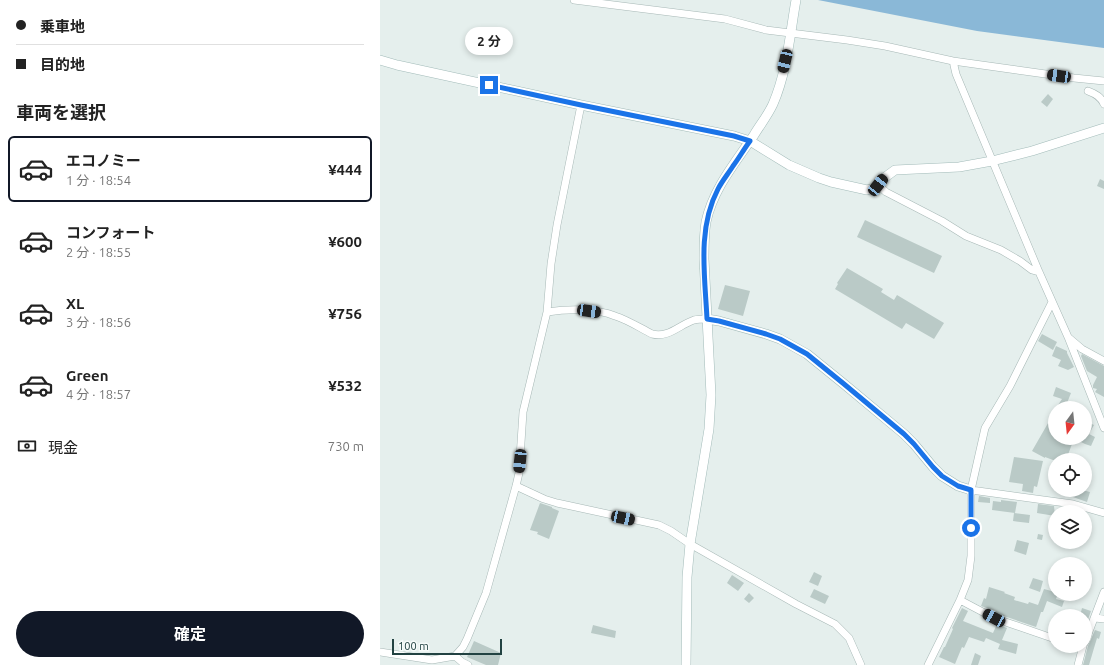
<!DOCTYPE html>
<html lang="ja">
<meta charset="utf-8">
<style>
body{margin:0;font-family:Ubuntu,"Noto Sans JP",sans-serif;background:#f2f2f2;color:#222;height:100vh;display:flex;flex-direction:column;font-size:15px;white-space:nowrap}
*{box-sizing:border-box;margin:0}
p{font-size:13px;color:#767676}
.icon{flex:none;width:22px;height:22px;fill:none;stroke:currentColor;stroke-width:2;stroke-linecap:round;stroke-linejoin:round}
.map{position:relative;flex:1;overflow:hidden}
.panel{display:flex;flex-direction:column;background:#fff;width:380px}
.panel>*{flex:none}
.guide{display:grid;align-content:center;height:88px;padding:0 16px;background:#fff}
.needle{width:26px;rotate:195deg}
.fabs{position:absolute;left:668px;top:401px;display:grid;gap:8px}
.fabs a{display:grid;place-items:center;width:44px;height:44px;border-radius:50%;background:#fff;box-shadow:0 2px 6px #0003;font-size:20px}
.scale{position:absolute;left:12px;bottom:10px;width:110px;box-sizing:border-box;padding-left:4px;border:2px solid #224242;border-top:0;font-size:11px;line-height:14px;white-space:nowrap;color:#224242;-webkit-text-stroke:3px #f6fbfa;paint-order:stroke}
.end{position:absolute;width:18px;height:18px;margin:-9px;border:5px solid #1a73e8;background:#fff;box-shadow:0 0 0 2px #fff}
.from{border-radius:50%}
.bubble{position:absolute;height:28px;border-radius:14px;background:#fff;box-shadow:0 2px 6px #0003;font-size:13px;font-weight:700;line-height:28px;text-align:center}
.car{position:absolute;width:12px;height:24px;margin:-12px -6px;border-radius:5px;box-shadow:0 0 3px 1px #0007;background:linear-gradient(#222 24%,#8ab4d8 0 40%,#222 0 76%,#8ab4d8 0 86%,#222 0)}
.guide b{display:flex;align-items:center;gap:14px;height:38px;font-size:15px}
.guide b+b{border-top:1px solid #e0e0e0}
.guide i{width:10px;height:10px;background:#222}
ul{padding:0;list-style:none}
li{display:flex;align-items:center;gap:12px;height:66px;margin:0 8px 6px;padding:0 8px;border:2px solid transparent;border-radius:6px}
li div{flex:1}
li b{display:block;font-size:15px}
li em{font-style:normal;font-weight:700}
li.on{border-color:#111827}
li>.icon{width:36px;height:36px;stroke-width:1.5}
h2{padding:0 16px;font-size:18px;line-height:48px}
.pay{display:flex;align-items:center;gap:10px;height:44px;padding:0 16px;font-size:15px}
.pay p{margin-inline-start:auto}
.cta{display:flex;gap:8px;margin-top:auto;padding:8px 16px}
.cta a{flex:1;height:46px;border-radius:24px;background:#111827;color:#fff;font-size:16px;font-weight:700;line-height:46px;text-align:center}
main{display:flex;flex:1;min-height:0}
.map>svg:first-child{display:block}
.water{fill:#8ab8d7}
.building{fill:#bacac7}
.lines{fill:none;stroke-linecap:round;stroke-linejoin:round}
.street-casing{stroke:#a7b8b6;stroke-width:8}
.secondary-casing{stroke:#a2bbb9;stroke-width:10}
.street{stroke:#fff;stroke-width:7}
.secondary{stroke:#fff;stroke-width:9}
.route{stroke:#1a73e8;stroke-width:5}
</style>
<main>
<section class="panel">
<div class="guide">
<b><i class="from"></i>乗車地</b>
<b><i></i>目的地</b>
</div>
<h2>車両を選択</h2>
<ul>
<li class="on"><svg class="icon" aria-label="car" viewBox="0 0 24 24"><path d="M5 17H2v-5l4-1 3-4h7l3 4 3 1v5h-3M9 17h6M6 11h13"/><circle cx="7" cy="17" r="2"/><circle cx="17" cy="17" r="2"/></svg><div><b>エコノミー</b><p>1 分 · 18:54</p></div><em>¥444</em></li>
<li><svg class="icon" aria-label="car" viewBox="0 0 24 24"><path d="M5 17H2v-5l4-1 3-4h7l3 4 3 1v5h-3M9 17h6M6 11h13"/><circle cx="7" cy="17" r="2"/><circle cx="17" cy="17" r="2"/></svg><div><b>コンフォート</b><p>2 分 · 18:55</p></div><em>¥600</em></li>
<li><svg class="icon" aria-label="car" viewBox="0 0 24 24"><path d="M5 17H2v-5l4-1 3-4h7l3 4 3 1v5h-3M9 17h6M6 11h13"/><circle cx="7" cy="17" r="2"/><circle cx="17" cy="17" r="2"/></svg><div><b>XL</b><p>3 分 · 18:56</p></div><em>¥756</em></li>
<li><svg class="icon" aria-label="car" viewBox="0 0 24 24"><path d="M5 17H2v-5l4-1 3-4h7l3 4 3 1v5h-3M9 17h6M6 11h13"/><circle cx="7" cy="17" r="2"/><circle cx="17" cy="17" r="2"/></svg><div><b>Green</b><p>4 分 · 18:57</p></div><em>¥532</em></li>
</ul>
<div class="pay"><svg class="icon" aria-label="cash" viewBox="0 0 24 24"><path d="M3 7h18v10H3z"/><circle cx="12" cy="12" r="2"/></svg>現金<p>730 m</p></div>
<div class="cta"><a>確定</a></div>
</section>
<div class="map">
<svg width="724" height="665" viewBox="0 0 724 665">
<rect width="100%" height="100%" fill="#e5efed"/>
<path class="water" d="M438 0H724V48L597 31Z"/>
<path class="building" d="M668 94 673 99 667 107 661 102Z
M720 179 724 181V189L717 186Z
M485 220 562 256 554 273 477 237Z
M467 268 503 289 501 292 514 300 517 295 564 323 554 339 526 323 522 329 455 289 458 284 457 283Z
M345 285 370 291 363 316 338 309Z
M662 334 677 342 673 350 658 341Z
M676 346 687 351V353L694 367 688 370 678 366 681 360 672 356Z
M702 354 724 366V397L715 392 717 389 713 388V385L717 377 707 371 701 356Z
M676 387 691 393 685 408H676L682 399 673 396Z
M675 411V438H705V421L714 425 709 434 715 437 711 446 705 444 695 439 692 444 686 460H673L665 457V458L652 451Z
M634 457 663 461 657 487 654 486 653 493 642 491 643 484 629 482Z
M676 490H702L710 492 707 502 676 491Z
M599 496 610 498V503L598 502Z
M621 500 637 502 635 513 612 510 613 501 621 502Z
M160 503 172 507V508L179 511 169 539 157 534 158 532 150 530Z
M658 504 674 506 675 516 657 513Z
M634 513 650 515 649 523 633 521Z
M658 534 663 535 662 540 657 539Z
M637 540 649 543 646 555 634 551Z
M434 572 442 576 438 586 429 582Z
M352 575 364 583 358 591 347 583Z
M653 578 663 581 660 592 649 588Z
M609 587 625 592 624 593 635 597 634 600 648 604 649 602 658 605 664 589 675 592V594H678L676 599 684 601 682 607 667 601 663 612H661L656 627 621 615 615 613 616 611 601 606 604 598 606 599Z
M434 589 449 596 445 604 430 597Z
M369 593 374 598 369 603 364 599Z
M582 608 588 611 583 621 613 633 617 624 627 628 622 640 638 644 636 654 618 649 620 644 606 638 604 642 589 637 584 648 582 647 575 664 559 657 564 647H565L573 629 572 628Z
M702 608 711 611 705 628V616H700Z
M213 625 236 631 235 638 211 633Z
M715 630 721 632 719 639 717 638 709 665H703L708 646Z
M94 641 121 653 118 665H106L87 657Z
M595 653 601 656 598 665H591Z"/>
<g class="lines">
<defs>
<path id="street" d="M194 0 345 19 386 30 467 40 505 46 573 61 694 78 724 81
M573 61 576 74 659 272 688 337 724 428
M708 91C716 94 721 97 724 104
M498 185 506 192 562 221 586 236 621 250 640 261 652 270 659 272
M167 312C187 309 216 308 235 316 248 320 260 328 272 334 289 338 299 325 314 320 318 319 323 319 327 319
M689 338 702 349 724 361
M136 486 164 499 177 503 279 525 291 531 310 544 416 604 455 624 469 638 481 665
M591 490 605 428 630 386 672 302
M580 600 614 618 675 639
M715 618 724 619
M705 642 724 592
M0 652 52 660 75 656 83 647 87 639 106 593 136 486 139 473 143 412 167 312 171 264 177 225 201 105
M75 656 82 662 88 665
M548 665 580 600 588 580 591 556V490L693 504 724 513
M698 665 703 646"/>
<path id="secondary" d="M0 60 17 65 201 105 354 136 370 141 409 165 439 178 451 182 487 190 494 188 498 185 504 178 515 170 579 167 612 161 652 151 724 128
M327 319 339 321 386 334 400 339 427 354 464 384 524 434 534 444 553 467 562 476 578 486 591 490
M306 665 307 577 310 544 329 429 331 395 324 259C324 247 324 234 326 222 333 189 355 163 374 135 380 125 388 115 393 104 407 72 410 34 416 0"/>
</defs>
<use href="#street" class="street-casing"/>
<use href="#secondary" class="secondary-casing"/>
<use href="#street" class="street"/>
<use href="#secondary" class="secondary"/>
</g>
<g class="lines">
<path class="route" d="M109 85 201 105 354 136 370 141C364 149 359 158 353 166 348 174 342 181 338 189 317 229 325 276 327 319L339 321 386 334 400 339 427 354 464 384 524 434 534 444 553 467 562 476 578 486 591 490V528"/>
</g>
</svg>
<div class="fabs">
<a><svg class="needle" viewBox="-14 -14 28 28"><path d="M0-13l5 13h-10z" fill="#e53935"/><path d="M0 13l5-13h-10z" fill="#767676"/></svg></a>
<a><svg class="icon" aria-label="locate" viewBox="0 0 24 24"><circle cx="12" cy="12" r="6"/><path d="M12 2v4M12 18v4M2 12h4M18 12h4"/></svg></a>
<a><svg class="icon" aria-label="layers" viewBox="0 0 24 24"><path d="M12 4l9 5-9 5-9-5zM3 14l9 5 9-5"/></svg></a>
<a>+</a>
<a>−</a>
</div>
<div class="scale">100 m</div>
<i class="end from" style="left:591px;top:528px"></i>
<i class="end" style="left:109px;top:85px"></i>
<div class="bubble" style="left:85px;top:27px;width:48px">2 分</div>
<i class="car" style="left:405px;top:61px;rotate:193deg"></i>
<i class="car" style="left:679px;top:76px;rotate:278deg"></i>
<i class="car" style="left:498px;top:185px;rotate:38deg"></i>
<i class="car" style="left:209px;top:311px;rotate:98deg"></i>
<i class="car" style="left:140px;top:461px;rotate:186deg"></i>
<i class="car" style="left:243px;top:518px;rotate:102deg"></i>
<i class="car" style="left:614px;top:618px;rotate:298deg"></i>
</div>
</main>
